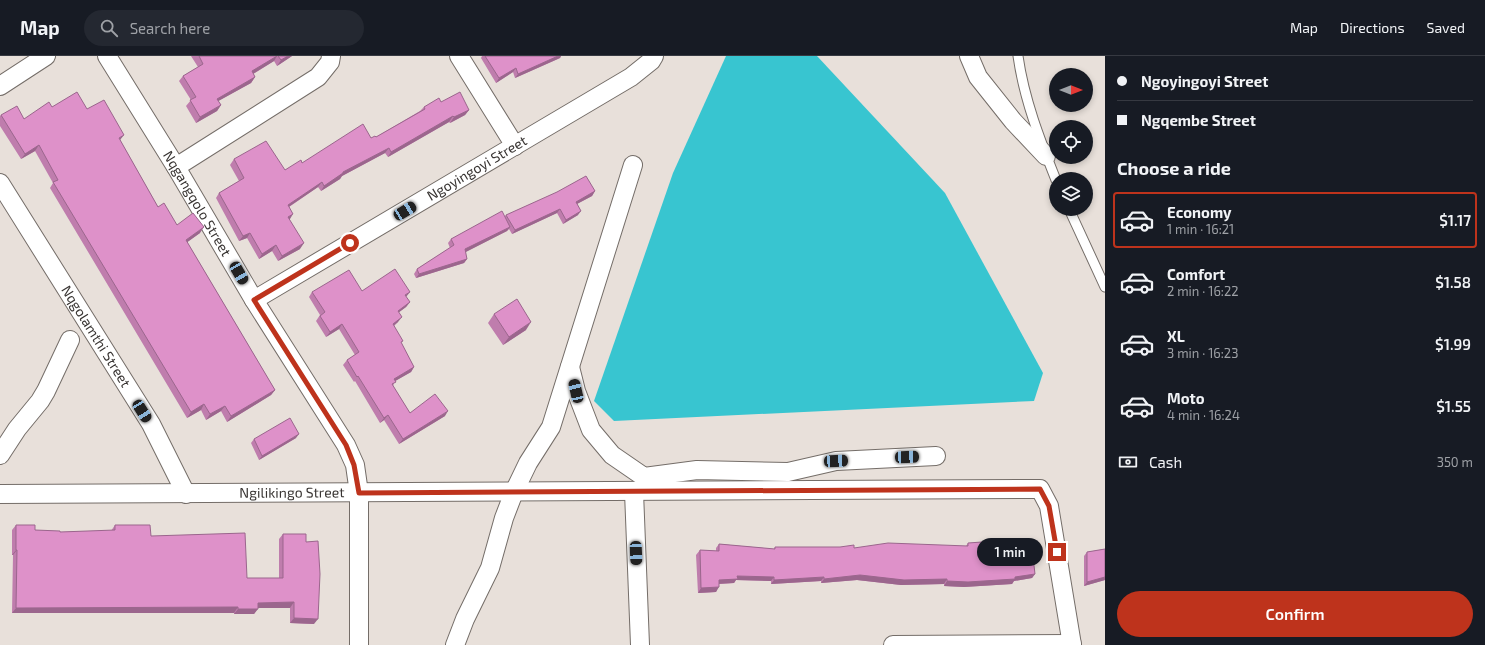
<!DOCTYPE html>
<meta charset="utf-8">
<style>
body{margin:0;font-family:"Exo 2",sans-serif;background:#242831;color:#f1f3f6;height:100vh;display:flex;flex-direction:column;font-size:15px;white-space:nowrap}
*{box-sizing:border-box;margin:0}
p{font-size:13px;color:#9ea1a6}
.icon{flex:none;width:22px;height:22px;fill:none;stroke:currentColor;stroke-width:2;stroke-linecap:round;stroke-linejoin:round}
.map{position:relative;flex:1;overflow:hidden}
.drawer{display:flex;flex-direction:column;background:#171b24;width:380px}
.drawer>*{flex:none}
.banner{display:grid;align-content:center;height:88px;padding:0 12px;background:#171b24}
.needle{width:26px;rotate:90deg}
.fabs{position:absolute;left:1049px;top:12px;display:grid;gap:8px}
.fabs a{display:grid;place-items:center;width:44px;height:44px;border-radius:50%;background:#171b24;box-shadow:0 2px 6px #0003;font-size:20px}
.end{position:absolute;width:18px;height:18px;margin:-9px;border:5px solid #be331c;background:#fff;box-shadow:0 0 0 2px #fff}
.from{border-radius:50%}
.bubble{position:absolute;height:28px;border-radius:14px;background:#171b24;box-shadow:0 2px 6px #0003;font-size:13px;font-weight:600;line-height:28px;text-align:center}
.car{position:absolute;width:12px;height:24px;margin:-12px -6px;border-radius:5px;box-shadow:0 0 3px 1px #0007;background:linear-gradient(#222 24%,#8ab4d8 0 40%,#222 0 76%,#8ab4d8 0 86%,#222 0)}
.banner b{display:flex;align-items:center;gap:14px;height:38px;font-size:15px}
.banner b+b{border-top:1px solid #363941}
.banner i{width:10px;height:10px;background:#f1f3f6}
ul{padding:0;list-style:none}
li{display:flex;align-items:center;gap:12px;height:56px;margin:0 8px 6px;padding:0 4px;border:2px solid transparent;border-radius:4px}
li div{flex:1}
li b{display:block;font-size:15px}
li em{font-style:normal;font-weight:600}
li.on{border-color:#be331c}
li>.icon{width:36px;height:36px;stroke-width:1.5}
h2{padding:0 12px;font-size:18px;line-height:48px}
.pay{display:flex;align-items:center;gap:10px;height:44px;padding:0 12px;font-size:15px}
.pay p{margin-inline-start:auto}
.action{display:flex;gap:8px;margin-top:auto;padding:8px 12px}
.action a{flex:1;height:46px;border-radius:24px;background:#be331c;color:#fff;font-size:16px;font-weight:600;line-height:46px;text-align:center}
header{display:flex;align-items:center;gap:24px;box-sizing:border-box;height:56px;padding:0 20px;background:#171b24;border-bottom:1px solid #363941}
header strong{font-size:19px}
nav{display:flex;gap:22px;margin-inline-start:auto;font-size:14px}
.search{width:280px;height:36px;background:#242831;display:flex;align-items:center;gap:10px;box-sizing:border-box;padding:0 14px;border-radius:22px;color:#9ea1a6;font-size:15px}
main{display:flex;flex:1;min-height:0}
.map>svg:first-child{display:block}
.water{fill:#38c5d0}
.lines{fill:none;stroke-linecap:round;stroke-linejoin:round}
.lane-casing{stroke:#746d68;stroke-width:11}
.street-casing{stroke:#746d68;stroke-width:20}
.lane{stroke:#fff;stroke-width:9}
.street{stroke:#fff;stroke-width:18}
.wall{fill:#bf7dad}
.shaded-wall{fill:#9b668d}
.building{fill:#de91c9;stroke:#9b668d}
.route{stroke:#be331c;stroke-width:5}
.labels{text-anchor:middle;stroke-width:3;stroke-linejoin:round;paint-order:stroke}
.street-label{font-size:14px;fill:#383432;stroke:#e8e0da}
</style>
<header>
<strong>Map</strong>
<div class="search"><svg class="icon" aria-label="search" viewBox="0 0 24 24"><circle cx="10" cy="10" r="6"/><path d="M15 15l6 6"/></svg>Search here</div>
<nav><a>Map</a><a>Directions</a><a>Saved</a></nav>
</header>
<main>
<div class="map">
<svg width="1105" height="589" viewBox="0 0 1105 589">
<rect width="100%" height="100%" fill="#e8e0da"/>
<path class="water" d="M726 0H817L945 137 1043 317 1034 345 614 365 594 345 673 117Z"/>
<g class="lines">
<defs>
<path id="lane" d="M1018 0C1024 43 1040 84 1056 124
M1069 153 1105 231"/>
<g id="street">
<path id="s1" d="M107 0 176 111 254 244 346 389 355 409 359 437V589"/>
<path d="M459 0 515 90"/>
<path d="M969 0 978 21 1013 65 1046 100"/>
<path d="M0 30 46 0"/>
<path d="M176 111 318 21 330 6 331 0"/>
<path id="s2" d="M0 127 151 368 186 438"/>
<path id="s3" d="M254 244 631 21 651 5 654 0"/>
<path d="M570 311 576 335 591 374 612 399 644 421 697 414 788 416 836 405 936 400"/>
<path d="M0 399 17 373 40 345 46 335 70 284"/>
<path d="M634 436 640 589"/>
<path id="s4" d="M0 438 1040 433 1049 450 1072 589"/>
<path d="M455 589 465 563 490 512 504 462 514 436 528 407 551 371 633 109"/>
<path d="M893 589 1072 588"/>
</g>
</defs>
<use href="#lane" class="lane-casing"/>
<use href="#street" class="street-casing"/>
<use href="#lane" class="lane"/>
<use href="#street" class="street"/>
</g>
<path class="wall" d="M191 0H292L277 10 274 5 253 18 255 21 251 27 218 45 221 49 217 55 196 67 186 50 191 44 179 25 183 20 198 11Z
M482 0H561L560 2 515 22 513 16 496 27 481 2Z
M441 46 469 54 465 59 450 67 449 66 388 101 385 97 342 120 340 123 321 135 318 131 289 151V163L300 193 278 205 272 195 259 203 247 182 239 185 216 142 219 137 239 125 230 109 234 103 285 114 371 82 376 81 420 55 424 51Z
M52 51 87 53 120 84 158 151 177 169 200 177 187 186 275 334 271 339 227 366 221 355 206 364 201 354 187 362 50 132 53 127 35 95 21 103 0 70V60L1 59 24 63Z
M595 135 592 140 577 148 578 159 563 168 557 157 512 178 509 173 507 175 465 196 467 203 464 207 416 222 414 218 417 213 450 192 448 187 451 183 505 160 506 159Z
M362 235 410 246 406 251 399 256 398 266 394 270 401 287 414 311 411 316 395 325 393 330 410 357 445 360 399 388 384 364 380 367 355 325 354 326 343 309 347 304 355 299 339 273 326 281 316 265 320 259 309 241 312 236Z
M494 258 526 274 503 289 488 267Z
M296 382 259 404 251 387 254 383Z
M16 469 35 474 60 476 111 475 115 469 151 480 247 522H279V483L283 478 306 486 314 568 290 567V552H258L254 558H234V557H12L13 499H12V474Z
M1024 485 1035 518 1032 522 1014 525 1012 528 964 531 944 530V528L901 529 857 524 821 527V525L771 528V525L736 524 734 527 719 528 716 536 698 537 696 499 700 494 716 495V492L719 488 774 493 775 491 854 492 966 490 968 487Z
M1105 493V524L1084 530V500L1087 496Z"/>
<path class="shaded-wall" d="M277 0 274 5 248 21 252 15Z
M288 0H292L277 10 281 4Z
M558 0H561L560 2 515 22 518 18Z
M516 12 513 16 496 27 499 22Z
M255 21 251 27 213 48 217 43Z
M221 49 217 55 196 67 200 61Z
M469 54 465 59 450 67 454 61Z
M453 60 449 66 388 101 391 96Z
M124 79 120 84 119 82Z
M39 89 35 95 21 103 25 98Z
M389 92 385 97 342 120 340 123 321 135 324 130 343 116Z
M322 126 318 131 284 154 288 149Z
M595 135 592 140 573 150 576 146Z
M560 153 557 157 512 178 515 174Z
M581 155 578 159 563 168 566 164Z
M293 158 290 163 284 166 288 161Z
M204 171 200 177 182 190 186 184Z
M510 171 507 175 462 198 465 193Z
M250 177 247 182 239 185 243 180Z
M304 187 300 193 278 205 282 200Z
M276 189 272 195 259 203 262 198Z
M467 203 464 207 416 222 419 218Z
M410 236 406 241 401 244 405 239Z
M410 246 406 251 394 260 398 255Z
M402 261 398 266 389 273 393 268Z
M531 266 526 274 503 289 509 281Z
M342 268 339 273 326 281 330 276Z
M414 311 411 316 390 328 394 323Z
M275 334 271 339 227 366 231 360Z
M204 348 201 354 187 362 191 356Z
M225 350 221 355 206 364 210 358Z
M448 355 445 360 399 388 403 383Z
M388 359 384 364 380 367 384 362Z
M299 378 296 382 259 404 262 400Z
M16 494H17L13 499H12Z
M1035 518 1032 522 1014 525 1012 528 964 531 944 530 947 525 1015 521Z
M860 519 947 523 944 528 901 529 857 524 821 527 824 523Z
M737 520 774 521 771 525 736 524 734 527 716 528 719 524Z
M824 521 821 525 771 528 774 524Z
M1105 521V524L1084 530 1087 526Z
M719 531 716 536 698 537 701 532Z
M294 546 290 552H254L258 547Z
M238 551 234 557H12L16 552Z
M238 553H258L254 558H234Z
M294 562 318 563 314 568 290 567Z"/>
<path class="building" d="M199 0H277L252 15 255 21 217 43 221 49 200 61 190 44 196 41 183 20 203 8Z
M278 0H288L281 4Z
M485 0H558L518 18 516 12 499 22Z
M77 36 87 53 104 44 124 79 119 82 158 151 164 147 177 169 193 157 204 171 186 184 275 334 231 360 225 350 210 358 204 348 191 356 53 126 58 124 39 89 25 98 1 59 17 50 24 63 49 46 52 51Z
M460 36 469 54 454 61 453 60 391 96 389 92 343 116V117L324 130 322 126 288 149 293 158 288 161 304 187 282 200 276 189 262 198 250 177 243 180 219 137 244 122 234 103 266 85 285 114 301 104 302 107 363 68 371 82 375 80 376 81 425 53 424 51 439 42 441 46Z
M586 120 595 135 576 146 581 155 566 164 560 153 515 174 506 159 557 136Z
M502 155 510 171 465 193 467 203 419 218 417 213 454 189 451 183Z
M395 213 410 236 405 239 410 246 398 255 402 261 393 268 403 285 401 286 414 311 394 323 396 326 392 328 410 357 435 338 448 355 403 383 388 359 384 362 358 320 357 321 347 304 359 296 342 268 330 276 320 260 325 256 312 236 349 214 362 235Z
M517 243 531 266 509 281 494 258Z
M290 362 299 378 262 400 254 383Z
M16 469H35V474L60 475V476L115 474V469H150L151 480 245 477 247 522H283V478H306V486L318 485 320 518 318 563 294 562V546L258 547V553H238V551L16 552 17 494H16Z
M1024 483V485L1031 484 1035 518 1015 521V523L968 526 947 525V523L904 524 860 519 824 523V521L774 524V521L737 520 738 523 719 524V531L701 532 700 494 719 495V488L775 493V491H840L854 489V492L888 487 968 490V487Z
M1105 493V521L1087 526V496Z"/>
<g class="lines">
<path class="route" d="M350 187 254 244 346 389 354 409 359 437 1040 433 1049 450 1057 496"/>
</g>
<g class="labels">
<g class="street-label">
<text dy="5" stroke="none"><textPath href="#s3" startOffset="259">Ngoyingoyi Street</textPath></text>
<text dy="5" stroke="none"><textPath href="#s1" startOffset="173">Nqgangqolo Street</textPath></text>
<text dy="5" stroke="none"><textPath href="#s2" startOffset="181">Nqgolamthi Street</textPath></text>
<text dy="5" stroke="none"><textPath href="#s4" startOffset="292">Ngilikingo Street</textPath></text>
</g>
</g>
</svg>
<div class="fabs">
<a><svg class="needle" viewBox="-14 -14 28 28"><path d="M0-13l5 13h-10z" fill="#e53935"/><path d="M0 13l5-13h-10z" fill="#9ea1a6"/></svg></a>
<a><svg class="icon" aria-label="locate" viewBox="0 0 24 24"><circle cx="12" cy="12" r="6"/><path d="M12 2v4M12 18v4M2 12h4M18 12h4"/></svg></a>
<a><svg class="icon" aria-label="layers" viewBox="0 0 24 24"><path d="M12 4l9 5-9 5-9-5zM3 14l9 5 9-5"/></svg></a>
</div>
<i class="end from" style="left:350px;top:187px"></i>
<i class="end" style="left:1057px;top:496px"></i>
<div class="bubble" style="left:977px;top:482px;width:66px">1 min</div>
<i class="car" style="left:405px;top:155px;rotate:59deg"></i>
<i class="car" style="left:239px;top:217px;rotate:150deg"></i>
<i class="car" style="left:576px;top:335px;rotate:347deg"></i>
<i class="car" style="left:142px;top:355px;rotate:148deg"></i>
<i class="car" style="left:907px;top:401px;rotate:88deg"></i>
<i class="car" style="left:836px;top:405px;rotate:87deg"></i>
<i class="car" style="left:636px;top:497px;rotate:178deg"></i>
</div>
<section class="drawer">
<div class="banner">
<b><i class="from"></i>Ngoyingoyi Street</b>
<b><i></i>Ngqembe Street</b>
</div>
<h2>Choose a ride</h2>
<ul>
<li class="on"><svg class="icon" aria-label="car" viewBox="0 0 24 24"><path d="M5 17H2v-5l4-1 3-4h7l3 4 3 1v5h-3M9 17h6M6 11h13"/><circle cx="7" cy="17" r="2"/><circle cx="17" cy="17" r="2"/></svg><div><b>Economy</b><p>1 min · 16:21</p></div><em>$1.17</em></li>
<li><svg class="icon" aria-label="car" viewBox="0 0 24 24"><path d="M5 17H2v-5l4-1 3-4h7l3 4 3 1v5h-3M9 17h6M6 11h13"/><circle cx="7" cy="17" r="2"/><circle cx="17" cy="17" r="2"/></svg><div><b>Comfort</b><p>2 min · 16:22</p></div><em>$1.58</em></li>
<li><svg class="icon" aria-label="car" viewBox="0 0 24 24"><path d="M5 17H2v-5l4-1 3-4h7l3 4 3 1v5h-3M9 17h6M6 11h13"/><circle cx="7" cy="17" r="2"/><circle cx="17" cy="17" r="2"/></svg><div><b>XL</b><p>3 min · 16:23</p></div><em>$1.99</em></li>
<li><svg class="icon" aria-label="car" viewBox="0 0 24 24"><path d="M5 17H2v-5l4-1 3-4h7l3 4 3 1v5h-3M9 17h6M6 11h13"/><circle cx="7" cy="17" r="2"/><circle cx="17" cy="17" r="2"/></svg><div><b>Moto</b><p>4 min · 16:24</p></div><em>$1.55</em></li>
</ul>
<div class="pay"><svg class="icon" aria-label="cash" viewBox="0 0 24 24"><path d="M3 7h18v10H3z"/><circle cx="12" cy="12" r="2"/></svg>Cash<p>350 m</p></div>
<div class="action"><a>Confirm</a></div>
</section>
</main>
